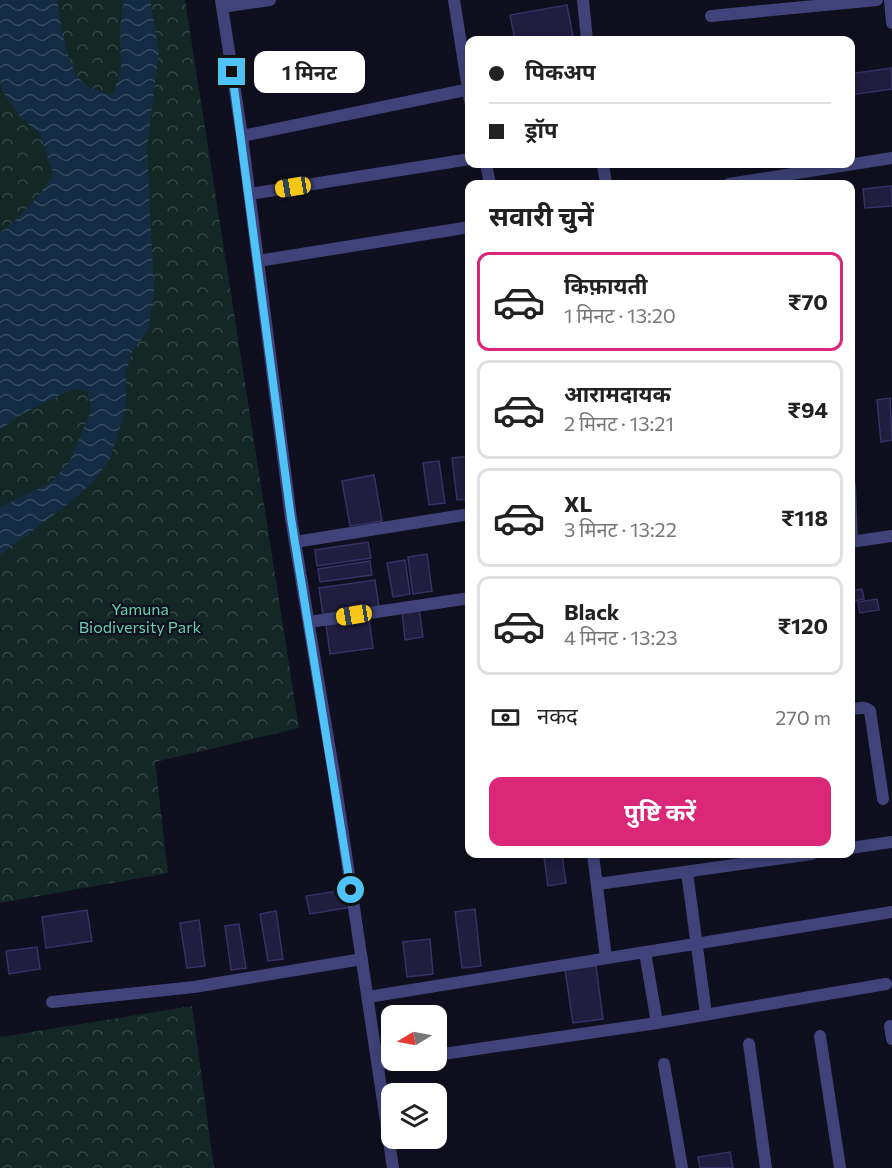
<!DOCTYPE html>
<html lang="hi">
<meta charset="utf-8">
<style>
body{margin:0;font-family:Commissioner,"Noto Sans Devanagari",sans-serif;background:#f2f2f2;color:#222;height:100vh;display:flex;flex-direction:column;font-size:22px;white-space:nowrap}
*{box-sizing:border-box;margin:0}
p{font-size:20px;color:#767676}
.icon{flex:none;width:33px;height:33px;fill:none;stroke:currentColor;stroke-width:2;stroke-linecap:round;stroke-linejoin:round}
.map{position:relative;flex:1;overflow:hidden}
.drawer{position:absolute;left:465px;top:180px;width:390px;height:678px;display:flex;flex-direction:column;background:#fff;border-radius:12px;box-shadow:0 3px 15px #0003}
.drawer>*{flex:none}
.guide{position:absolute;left:465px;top:36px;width:390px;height:132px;border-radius:12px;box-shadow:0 3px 15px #0003;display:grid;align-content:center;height:132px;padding:0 24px;background:#fff}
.needle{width:39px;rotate:260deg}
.controls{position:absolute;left:381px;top:1005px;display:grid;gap:12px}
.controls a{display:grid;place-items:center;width:66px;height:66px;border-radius:12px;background:#fff;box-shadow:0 3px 15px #0003;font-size:30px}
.end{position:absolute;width:27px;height:27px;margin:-14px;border:8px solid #4fc3f7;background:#111;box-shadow:0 0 0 3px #111}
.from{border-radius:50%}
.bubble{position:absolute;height:42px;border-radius:12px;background:#fff;box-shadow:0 3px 15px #0003;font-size:20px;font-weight:700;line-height:42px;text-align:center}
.car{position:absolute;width:18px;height:36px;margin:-18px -9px;border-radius:8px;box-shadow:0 0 4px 2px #0007;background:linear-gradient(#f5c518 24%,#345 0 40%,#f5c518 0 76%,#345 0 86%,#f5c518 0)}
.guide b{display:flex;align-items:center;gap:21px;height:57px;font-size:22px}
.guide b+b{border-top:2px solid #e0e0e0}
.guide i{width:15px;height:15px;background:#222}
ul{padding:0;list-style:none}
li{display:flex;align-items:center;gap:18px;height:99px;margin:0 12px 9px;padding:0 12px;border:3px solid #e0e0e0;border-radius:12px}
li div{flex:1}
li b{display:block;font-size:22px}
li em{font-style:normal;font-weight:700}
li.active{border-color:#db2777}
li>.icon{width:54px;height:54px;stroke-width:1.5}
h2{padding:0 24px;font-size:27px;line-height:72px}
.pay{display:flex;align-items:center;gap:15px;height:66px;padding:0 24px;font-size:22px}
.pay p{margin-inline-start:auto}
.action{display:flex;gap:12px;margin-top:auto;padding:12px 24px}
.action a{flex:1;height:69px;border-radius:12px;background:#db2777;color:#fff;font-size:24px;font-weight:700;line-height:69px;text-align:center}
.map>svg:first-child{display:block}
.park{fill:url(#park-crowns)}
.water{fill:url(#water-waves)}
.building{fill:#201d3e;stroke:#363267;stroke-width:1.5}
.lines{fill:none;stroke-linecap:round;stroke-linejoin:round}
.minor{stroke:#3f4379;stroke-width:12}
.route{stroke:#4fc3f7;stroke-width:8}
.labels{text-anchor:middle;stroke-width:4.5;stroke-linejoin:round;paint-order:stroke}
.park-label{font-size:16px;fill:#66d1aa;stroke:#100f1f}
</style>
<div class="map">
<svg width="892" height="1168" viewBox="0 0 892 1168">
<defs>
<pattern id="park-crowns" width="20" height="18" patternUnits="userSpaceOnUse" patternTransform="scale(1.5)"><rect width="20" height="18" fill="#132825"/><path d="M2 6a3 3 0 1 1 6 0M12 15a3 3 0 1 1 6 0" fill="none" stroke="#344646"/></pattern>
<pattern id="water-waves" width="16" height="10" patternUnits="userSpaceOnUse" patternTransform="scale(1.5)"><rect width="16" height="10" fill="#142c43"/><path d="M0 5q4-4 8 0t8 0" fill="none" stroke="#354a5f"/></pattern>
</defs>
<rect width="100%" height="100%" fill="#100f1f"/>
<path class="park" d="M0 0H185L299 728 155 762 168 873 0 903Z
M192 1006 214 1168H0V1035L1 1037Z"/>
<path class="water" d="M0 0H57C61 22 66 71 86 85 93 90 104 92 112 96L121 71 120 27 124 0H150L159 52 147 147 154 294 148 330 132 352 126 373V408L110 459 94 481 67 505 0 555V507L50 483 69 463 91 411 88 392 75 388 22 414 0 430V233C22 216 39 198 53 174L40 134 21 118 3 92 0 80Z"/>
<path class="building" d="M567 5 573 36 548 40H515L510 15Z
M891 68 892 89 850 95V74Z
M892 186V206L865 208 863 189Z
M890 398 892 440 881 442 877 400Z
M470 456V499L457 500 452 458Z
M439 461 445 503 429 505 423 463Z
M374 475 382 521 350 526 342 481Z
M368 542 371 558 317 566 315 550Z
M427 554 432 591 413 594 408 557Z
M405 560 410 594 393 597 387 563Z
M370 561 372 575 320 582 318 569Z
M375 580 379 607 323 615 319 588Z
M862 589 864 599 850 602V591Z
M877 599 879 610 860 613 858 602Z
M419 608 423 637 405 640 402 611Z
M369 619 373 648 330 654 326 625Z
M562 855 566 883 548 886 544 857Z
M349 889 352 907 310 914 306 896Z
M475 909 481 966 462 968 455 912Z
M87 910 92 941 46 948 42 917Z
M276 911 283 959 268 961 260 914Z
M199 920 205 966 187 968 180 923Z
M239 924 246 968 231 970 225 926Z
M430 939 433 974 407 977 403 942Z
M37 947 40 969 9 974 6 951Z
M596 966 603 1019 573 1023 565 970Z
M730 1152 733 1168H700L698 1157Z"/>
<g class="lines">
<path class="minor" d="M221 0 242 136 291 518 334 774 393 1168
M454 0 470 101
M583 0 587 40
M890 0 892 23
M222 7 270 0
M711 16 877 0
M242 136 470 89
M486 164 490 184
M603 164 606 184
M729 184 892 158
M250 194 470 159
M258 261 470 227
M850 486 852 542
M295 542 470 514
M850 542 892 536
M309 622 470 598
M850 710C857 708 865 706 870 711L883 799
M850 848 892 842
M593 854 606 958
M687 872 706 1014
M598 884 812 854
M645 952 657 1023
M368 997 892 912
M52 1002 194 987 362 959
M890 1026 892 1039
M820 1036 840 1168
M749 1044 766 1168
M436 1055 657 1023 886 984
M378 1064 403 1060
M664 1064 682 1168"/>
</g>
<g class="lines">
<path class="route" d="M232 72 291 518 351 890"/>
</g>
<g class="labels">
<g class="park-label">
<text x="140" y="615">Yamuna<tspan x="140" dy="18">Biodiversity Park</tspan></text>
</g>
</g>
</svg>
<div class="controls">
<a><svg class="needle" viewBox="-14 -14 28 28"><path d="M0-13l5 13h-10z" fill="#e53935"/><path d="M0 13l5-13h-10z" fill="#767676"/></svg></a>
<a><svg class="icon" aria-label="layers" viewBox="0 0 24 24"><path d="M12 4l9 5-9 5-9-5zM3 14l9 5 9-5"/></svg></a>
</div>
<i class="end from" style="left:351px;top:890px"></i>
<i class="end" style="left:232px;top:72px"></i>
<div class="bubble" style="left:254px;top:51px;width:111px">1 मिनट</div>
<i class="car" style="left:293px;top:187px;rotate:261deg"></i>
<i class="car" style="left:354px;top:615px;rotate:261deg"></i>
<div class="guide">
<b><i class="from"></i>पिकअप</b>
<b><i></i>ड्रॉप</b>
</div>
<section class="drawer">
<h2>सवारी चुनें</h2>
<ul>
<li class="active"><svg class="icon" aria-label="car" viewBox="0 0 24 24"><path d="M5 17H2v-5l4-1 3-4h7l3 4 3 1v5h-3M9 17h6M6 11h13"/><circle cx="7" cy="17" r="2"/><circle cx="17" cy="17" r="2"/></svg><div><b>किफ़ायती</b><p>1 मिनट · 13:20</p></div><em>₹70</em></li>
<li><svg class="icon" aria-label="car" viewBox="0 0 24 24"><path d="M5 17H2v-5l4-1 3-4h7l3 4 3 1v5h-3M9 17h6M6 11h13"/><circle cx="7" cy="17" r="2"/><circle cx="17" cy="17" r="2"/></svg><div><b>आरामदायक</b><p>2 मिनट · 13:21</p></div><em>₹94</em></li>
<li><svg class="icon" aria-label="car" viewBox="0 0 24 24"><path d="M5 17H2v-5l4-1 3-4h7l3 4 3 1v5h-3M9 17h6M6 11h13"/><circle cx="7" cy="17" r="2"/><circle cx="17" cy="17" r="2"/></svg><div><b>XL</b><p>3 मिनट · 13:22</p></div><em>₹118</em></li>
<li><svg class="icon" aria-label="car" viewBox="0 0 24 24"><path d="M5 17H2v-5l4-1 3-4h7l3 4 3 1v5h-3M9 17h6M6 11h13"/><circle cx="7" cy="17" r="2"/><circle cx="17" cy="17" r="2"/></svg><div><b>Black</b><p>4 मिनट · 13:23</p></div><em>₹120</em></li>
</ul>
<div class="pay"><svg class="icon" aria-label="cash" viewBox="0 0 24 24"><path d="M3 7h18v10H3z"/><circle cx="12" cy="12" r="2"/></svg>नकद<p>270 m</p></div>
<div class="action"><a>पुष्टि करें</a></div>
</section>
</div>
